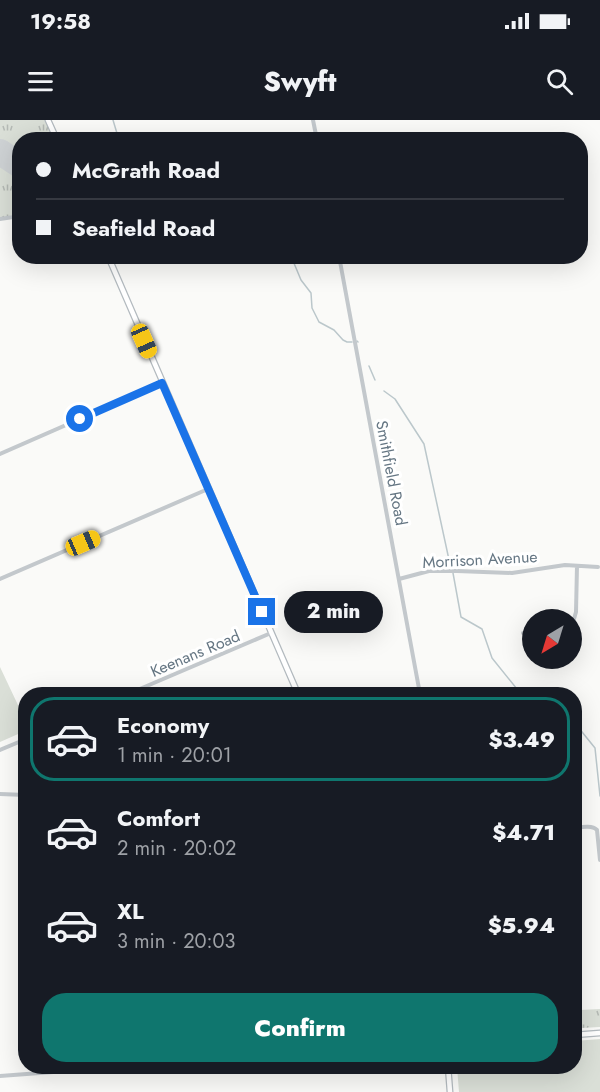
<!DOCTYPE html>
<meta charset="utf-8">
<style>
body{margin:0;font-family:Jost,sans-serif;background:#20242c;color:#f1f3f6;height:100vh;display:flex;flex-direction:column;font-size:22px;white-space:nowrap}
*{box-sizing:border-box;margin:0}
p{font-size:20px;color:#9ea1a6}
.icon{flex:none;width:33px;height:33px;fill:none;stroke:currentColor;stroke-width:2;stroke-linecap:round;stroke-linejoin:round}
.map{position:relative;flex:1;overflow:hidden}
.sheet{position:absolute;left:18px;top:567px;width:564px;height:387px;display:flex;flex-direction:column;background:#171b24;border-radius:24px;box-shadow:0 6px 24px #0002}
.sheet>*{flex:none}
.top-card{position:absolute;left:12px;top:12px;width:576px;height:132px;border-radius:24px;box-shadow:0 6px 24px #0002;display:grid;align-content:center;height:132px;padding:0 24px;background:#171b24}
.needle{width:39px;rotate:218deg}
.fabs{position:absolute;left:522px;top:489px;display:grid;gap:12px}
.fabs a{display:grid;place-items:center;width:60px;height:60px;border-radius:50%;background:#171b24;box-shadow:0 6px 24px #0002;font-size:30px}
.end{position:absolute;width:27px;height:27px;margin:-14px;border:8px solid #1a73e8;background:#fff;box-shadow:0 0 0 3px #fff}
.from{border-radius:50%}
.bubble{position:absolute;height:42px;border-radius:21px;background:#171b24;box-shadow:0 6px 24px #0002;font-size:20px;font-weight:800;line-height:42px;text-align:center}
.car{position:absolute;width:18px;height:36px;margin:-18px -9px;border-radius:8px;box-shadow:0 0 4px 2px #0007;background:linear-gradient(#f5c518 24%,#345 0 40%,#f5c518 0 76%,#345 0 86%,#f5c518 0)}
.top-card b{display:flex;align-items:center;gap:21px;height:57px;font-size:22px}
.top-card b+b{border-top:2px solid #363941}
.top-card i{width:15px;height:15px;background:#f1f3f6}
ul{padding:10px 0 0;list-style:none}
li{display:flex;align-items:center;gap:18px;height:84px;margin:0 12px 9px;padding:0 12px;border:3px solid transparent;border-radius:24px}
li div{flex:1}
li b{display:block;font-size:22px}
li em{font-style:normal;font-weight:800}
li.active{border-color:#0f766e}
li>.icon{width:54px;height:54px;stroke-width:1.5}
.button{display:flex;gap:12px;margin-top:auto;padding:12px 24px}
.button a{flex:1;height:69px;border-radius:24px;background:#0f766e;color:#fff;font-size:24px;font-weight:800;line-height:69px;text-align:center}
.status{display:flex;justify-content:space-between;align-items:center;height:42px;padding:0 30px;background:#171b24;direction:ltr}
.status svg{height:16px;fill:currentColor}
header{display:flex;justify-content:space-between;align-items:center;height:78px;padding:0 24px;background:#171b24;font-size:27px;font-weight:800}
.map>svg:first-child{display:block}
.grass{fill:url(#grass-tufts)}
.green{fill:#dadfd7}
.lines{fill:none;stroke-linecap:round;stroke-linejoin:round}
.stream{stroke:#bbc7cb;stroke-width:1.5}
.runway{stroke:#ced2d4;stroke-width:26}
.secondary-casing{stroke:#b3babf;stroke-width:7}
.street{stroke:#c3c8cc;stroke-width:4}
.secondary{stroke:#fff;stroke-width:4.5}
.route{stroke:#1a73e8;stroke-width:8}
.labels{text-anchor:middle;stroke-width:6;stroke-linejoin:round;paint-order:stroke}
.street-label{font-size:16px;fill:#657683;stroke:#fff}
</style>
<div class="status"><b>19:58</b><svg viewBox="0 0 49 12"><path d="M0 12V9h3v3zM5 12V6h3v6zM10 12V3h3v9zM15 12V0h3v12zM26 1h20v11H26zM47 4h2v5h-2z"/></svg></div>
<header><svg class="icon" aria-label="menu" viewBox="0 0 24 24"><path d="M4 6h16M4 12h16M4 18h16"/></svg>Swyft<svg class="icon" aria-label="search" viewBox="0 0 24 24"><circle cx="10" cy="10" r="6"/><path d="M15 15l6 6"/></svg></header>
<div class="map">
<svg width="600" height="972" viewBox="0 0 600 972">
<defs>
<pattern id="grass-tufts" width="24" height="20" patternUnits="userSpaceOnUse" patternTransform="scale(1.5)"><rect width="24" height="20" fill="#dadfd7"/><path d="M3 7l-1-3M5 7V3M7 7l1-3M15 17l-1-3M17 17v-4M19 17l1-3" fill="none" stroke="#b4b9b4"/></pattern>
</defs>
<rect width="100%" height="100%" fill="#fafaf8"/>
<path class="grass" d="M0 0H45L54 19 20 20 19 94 0 98Z
M600 889V907L581 908 580 890Z"/>
<path class="green" d="M0 547 26 602 25 611 0 622Z
M600 919V972H459L457 947 574 946 575 921Z"/>
<g class="lines">
<path class="stream" d="M113 0 119 20
M291 136 301 160 311 173 312 188 319 202 334 210 343 220 347 222H352
M357 221 358 222
M369 246 375 260
M384 271 395 279 424 324 451 449
M453 453 461 497 482 509 492 538 521 574
M523 574H531
M574 602 595 628 600 676"/>
<path class="runway" d="M0 32 20 45"/>
<defs>
<path id="secondary" d="M48 0 57 20
M108 136 298 574
M574 915 600 913
M448 946 450 972"/>
</defs>
<use href="#secondary" class="secondary-casing"/>
<path class="street" d="M313 0 317 20
M0 99 20 96
M339 136 420 574
M0 334 162 263
M0 459 208 369
M399 459 429 451H457L512 453 565 445 598 447
M572 506 576 492 577 446
M523 513H532
M128 574 271 513
M0 630 26 619
M0 674 26 675
M574 708C582 707 592 705 597 710L600 740
M0 956 133 946"/>
<use href="#secondary" class="secondary"/>
</g>
<g class="lines">
<path class="route" d="M80 299 162 263 262 492"/>
</g>
<g class="labels">
<g class="street-label">
<text transform="translate(392 353) rotate(79)" y="6">Smithfield Road</text>
<text transform="translate(480 439) rotate(-3)" y="6">Morrison Avenue</text>
<text transform="translate(195 533) rotate(-23)" y="6">Keenans Road</text>
</g>
</g>
</svg>
<div class="fabs">
<a><svg class="needle" viewBox="-14 -14 28 28"><path d="M0-13l5 13h-10z" fill="#e53935"/><path d="M0 13l5-13h-10z" fill="#9ea1a6"/></svg></a>
</div>
<i class="end from" style="left:80px;top:299px"></i>
<i class="end" style="left:262px;top:492px"></i>
<div class="bubble" style="left:284px;top:471px;width:99px">2 min</div>
<i class="car" style="left:144px;top:221px;rotate:156deg"></i>
<i class="car" style="left:83px;top:423px;rotate:67deg"></i>
<div class="top-card">
<b><i class="from"></i>McGrath Road</b>
<b><i></i>Seafield Road</b>
</div>
<section class="sheet">
<ul>
<li class="active"><svg class="icon" aria-label="car" viewBox="0 0 24 24"><path d="M5 17H2v-5l4-1 3-4h7l3 4 3 1v5h-3M9 17h6M6 11h13"/><circle cx="7" cy="17" r="2"/><circle cx="17" cy="17" r="2"/></svg><div><b>Economy</b><p>1 min · 20:01</p></div><em>$3.49</em></li>
<li><svg class="icon" aria-label="car" viewBox="0 0 24 24"><path d="M5 17H2v-5l4-1 3-4h7l3 4 3 1v5h-3M9 17h6M6 11h13"/><circle cx="7" cy="17" r="2"/><circle cx="17" cy="17" r="2"/></svg><div><b>Comfort</b><p>2 min · 20:02</p></div><em>$4.71</em></li>
<li><svg class="icon" aria-label="car" viewBox="0 0 24 24"><path d="M5 17H2v-5l4-1 3-4h7l3 4 3 1v5h-3M9 17h6M6 11h13"/><circle cx="7" cy="17" r="2"/><circle cx="17" cy="17" r="2"/></svg><div><b>XL</b><p>3 min · 20:03</p></div><em>$5.94</em></li>
</ul>
<div class="button"><a>Confirm</a></div>
</section>
</div>
